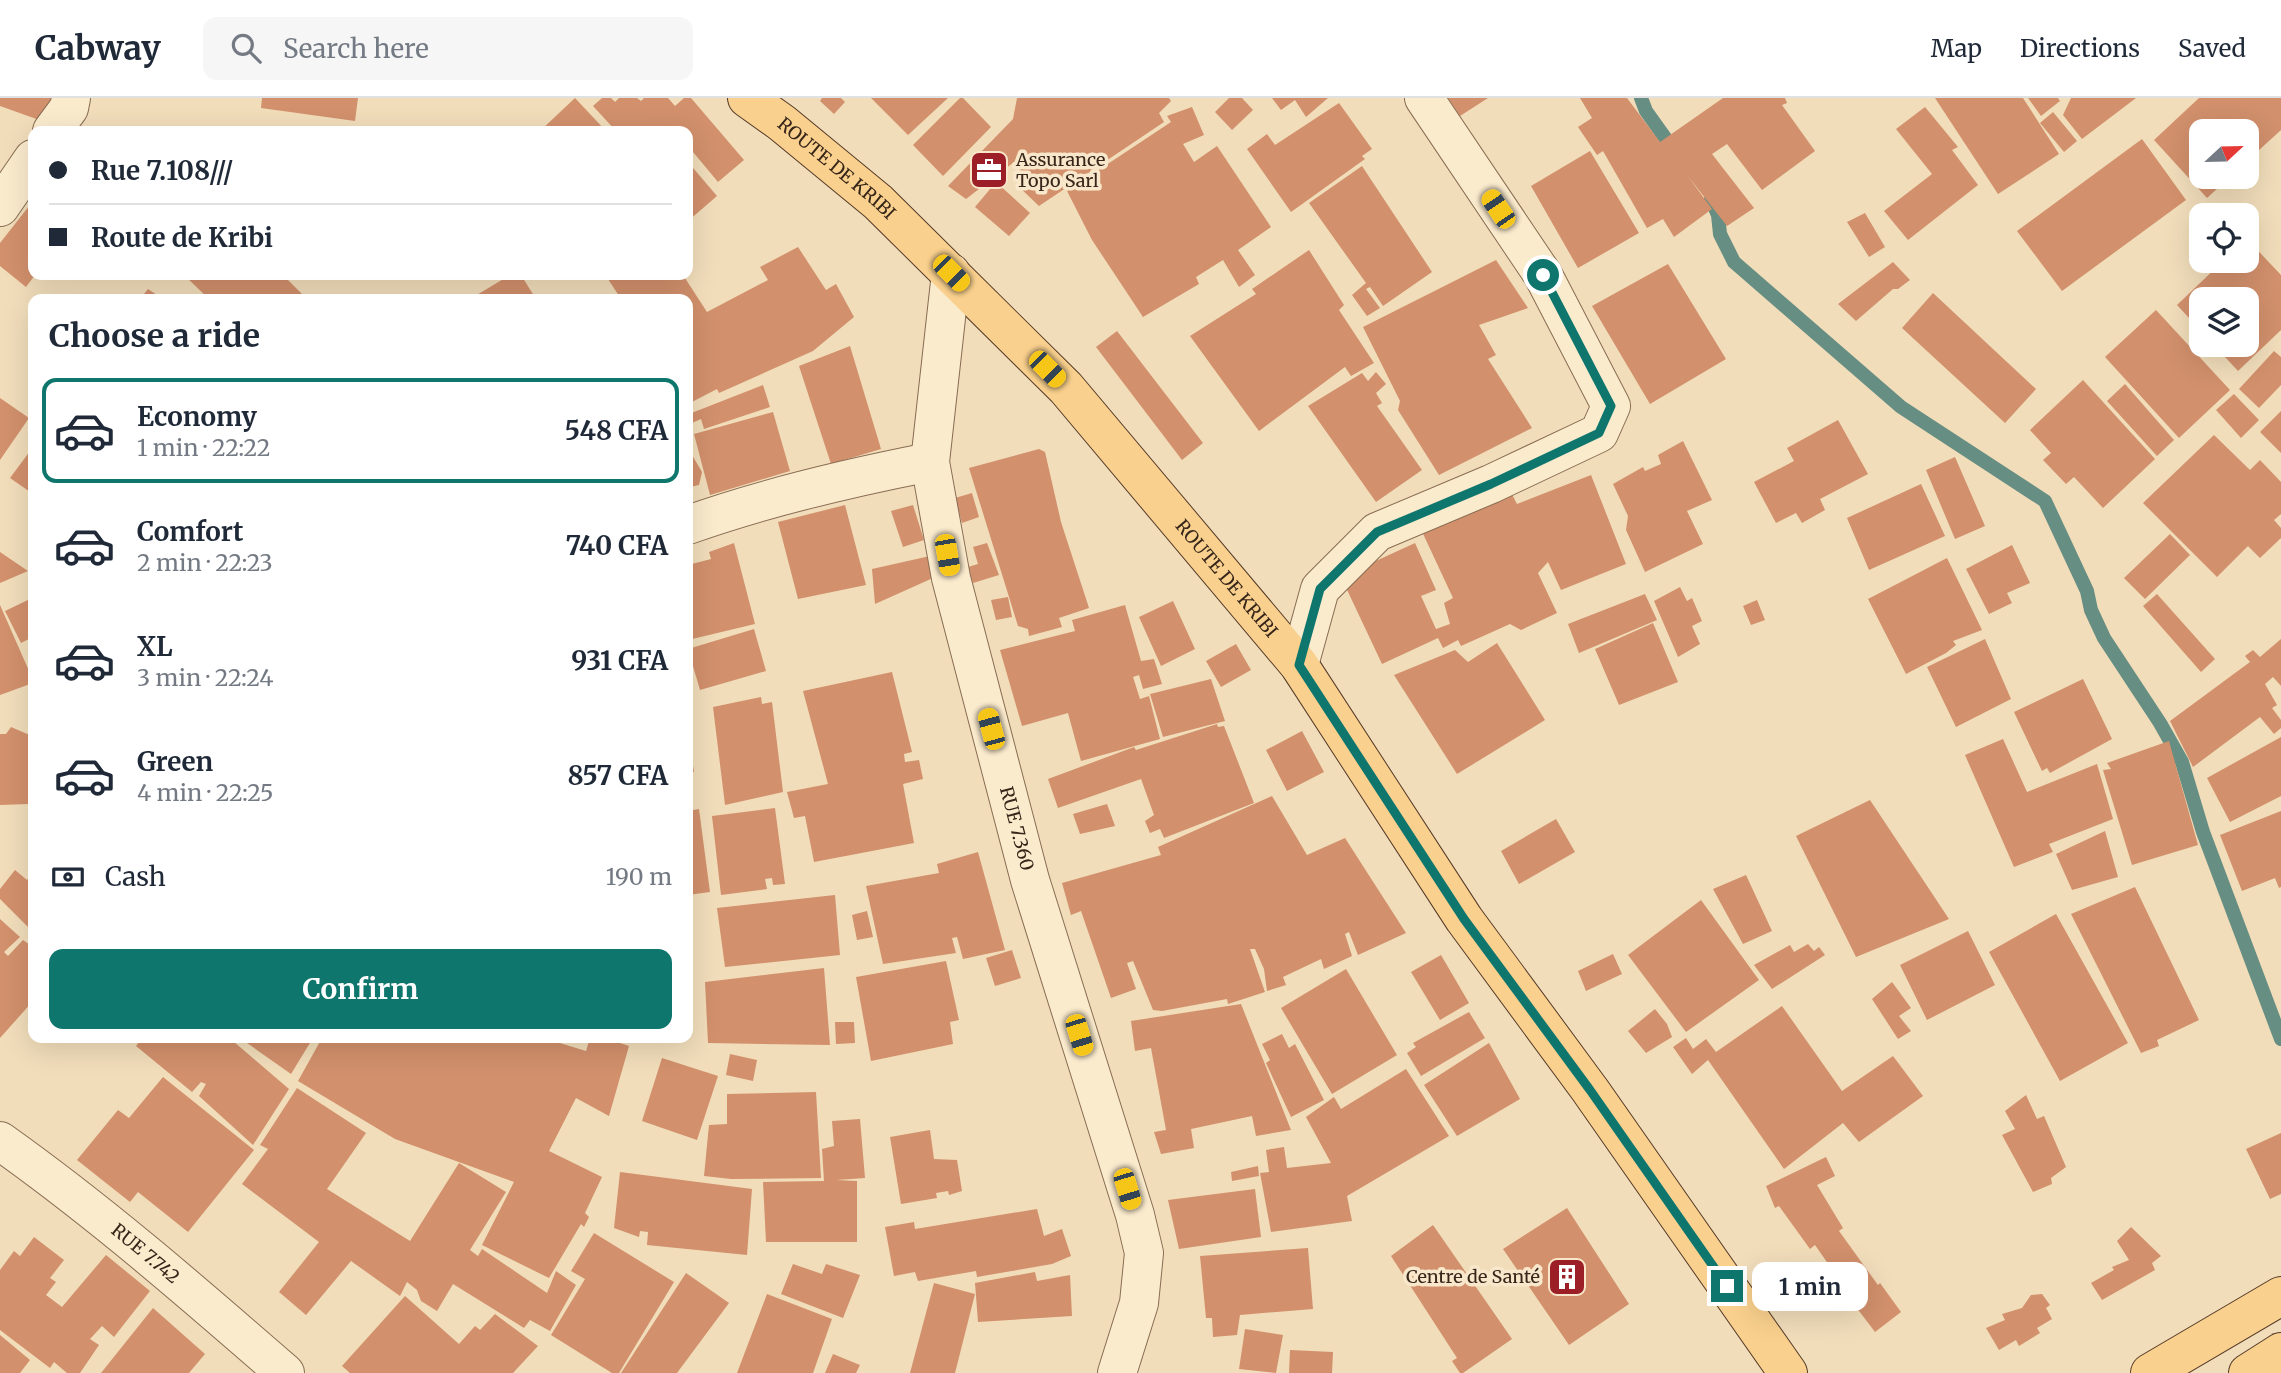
<!DOCTYPE html>
<meta charset="utf-8">
<style>
body{margin:0;font-family:Merriweather,serif;background:#f6f6f7;color:#1f2937;height:100vh;display:flex;flex-direction:column;font-size:26px;white-space:nowrap}
*{box-sizing:border-box;margin:0}
p{font-size:23px;color:#747a83}
.icon{flex:none;width:38px;height:38px;fill:none;stroke:currentColor;stroke-width:2;stroke-linecap:round;stroke-linejoin:round}
.map{position:relative;flex:1;overflow:hidden}
.details{position:absolute;left:28px;top:196px;width:665px;height:749px;display:flex;flex-direction:column;background:#fff;border-radius:14px;box-shadow:0 7px 28px #0002}
.details>*{flex:none}
.top-card{position:absolute;left:28px;top:28px;width:665px;height:154px;border-radius:14px;box-shadow:0 7px 28px #0002;display:grid;align-content:center;height:154px;padding:0 21px;background:#fff}
.needle{width:46px;rotate:68deg}
.tools{position:absolute;left:2189px;top:21px;display:grid;gap:14px}
.tools a{display:grid;place-items:center;width:70px;height:70px;border-radius:14px;background:#fff;box-shadow:0 7px 28px #0002;font-size:35px}
.end{position:absolute;width:32px;height:32px;margin:-16px;border:9px solid #0f766e;background:#fff;box-shadow:0 0 0 4px #fff}
.from{border-radius:50%}
.bubble{position:absolute;height:49px;border-radius:14px;background:#fff;box-shadow:0 7px 28px #0002;font-size:23px;font-weight:700;line-height:49px;text-align:center}
.car{position:absolute;width:21px;height:42px;margin:-21px -10px;border-radius:9px;box-shadow:0 0 5px 2px #0007;background:linear-gradient(#f5c518 24%,#345 0 40%,#f5c518 0 76%,#345 0 86%,#f5c518 0)}
.top-card b{display:flex;align-items:center;gap:24px;height:66px;font-size:26px}
.top-card b+b{border-top:2px solid #e0e1e3}
.top-card i{width:18px;height:18px;background:#1f2937}
ul{padding:0;list-style:none}
li{display:flex;align-items:center;gap:21px;height:105px;margin:0 14px 10px;padding:0 7px;border:4px solid transparent;border-radius:14px}
li div{flex:1}
li b{display:block;font-size:26px}
li em{font-style:normal;font-weight:700}
li.active{border-color:#0f766e}
li>.icon{width:63px;height:63px;stroke-width:1.5}
h2{padding:0 21px;font-size:32px;line-height:84px}
.pay{display:flex;align-items:center;gap:18px;height:77px;padding:0 21px;font-size:26px}
.pay p{margin-inline-start:auto}
.cta{display:flex;gap:14px;margin-top:auto;padding:14px 21px}
.cta a{flex:1;height:80px;border-radius:14px;background:#0f766e;color:#fff;font-size:28px;font-weight:700;line-height:80px;text-align:center}
header{display:flex;align-items:center;gap:42px;box-sizing:border-box;height:98px;padding:0 35px;background:#fff;border-bottom:2px solid #e0e1e3}
header strong{font-size:33px}
nav{display:flex;gap:38px;margin-inline-start:auto;font-size:24px}
.search{width:490px;height:63px;background:#f6f6f7;display:flex;align-items:center;gap:18px;box-sizing:border-box;padding:0 24px;border-radius:14px;color:#747a83;font-size:26px}
.map>svg:first-child{display:block}
.lines{fill:none;stroke-linecap:round;stroke-linejoin:round}
.stream{stroke:#668e82;stroke-width:14}
.building{fill:#d2906c}
.minor-casing{stroke:#886c53;stroke-width:40}
.major-casing{stroke:#553a28;stroke-width:40}
.minor{stroke:#fbebcd;stroke-width:38}
.major{stroke:#f9d08d;stroke-width:38}
.route{stroke:#0f766e;stroke-width:9}
.labels{text-anchor:middle;stroke-width:7;stroke-linejoin:round;paint-order:stroke}
.poi-label{font-size:18px;fill:#362519;stroke:#f8e7ca;text-anchor:start}
.street-label{font-size:18px;fill:#362519;stroke:#f8e7ca}
</style>
<header>
<strong>Cabway</strong>
<div class="search"><svg class="icon" aria-label="search" viewBox="0 0 24 24"><circle cx="10" cy="10" r="6"/><path d="M15 15l6 6"/></svg>Search here</div>
<nav><a>Map</a><a>Directions</a><a>Saved</a></nav>
</header>
<div class="map">
<svg width="2281" height="1275" viewBox="0 0 2281 1275">
<rect width="100%" height="100%" fill="#f1ddba"/>
<g class="lines">
<path class="stream" d="M1641 0 1646 13 1676 55
M1711 101 1718 117 1720 136 1734 164 1901 309 2045 403 2087 493 2091 512 2104 540 2160 625 2182 664 2203 734 2281 941"/>
</g>
<path class="building" d="M0 0H55L42 23 0 8Z
M262 0H358L355 23 261 10Z
M575 0 606 33H540Z
M602 0H611L615 4 619 0H637L641 3 644 0H668L675 8 684 0H691L744 62 718 84 688 48V33H616L593 8Z
M822 0H841L845 4 834 16 820 3Z
M871 0H948L908 37Z
M960 0H963L991 29 943 78 913 47Z
M1017 0H1169L1171 3 1159 15 1164 24 1039 108 1017 87 1027 81 1014 64 966 101 948 88 1013 21Z
M1229 0H1242L1253 12 1232 32 1215 14Z
M1272 0H1328L1306 19 1295 2 1281 12Z
M1448 0H1488L1460 18Z
M1580 0H1627L1660 44 1723 0H1785L1787 5 1782 7 1815 53 1762 92 1727 46 1712 56 1754 110 1727 128 1687 77 1712 111 1674 139 1663 121 1647 130 1603 53 1597 57 1578 29 1592 20Z
M1935 0H2023L2059 56 1998 96Z
M2028 0H2058L2060 3 2041 18Z
M2071 0H2136L2082 41 2063 17Z
M2199 0H2281V32L2247 63V33H2202V79H2230L2207 100 2154 42Z
M1339 5 1372 51 1362 58 1365 61 1291 114 1247 51 1267 36 1275 47Z
M1192 9 1204 37 1183 46 1194 64 1217 48 1271 129 1238 152 1255 177 1239 189 1223 162 1196 179 1199 186 1143 219 1092 142 1067 93 1171 24 1167 18Z
M1925 9 1958 49 1952 52 1978 87 1908 142 1884 113 1932 76 1896 31Z
M2053 14 2077 43 2064 54 2040 25Z
M2142 41 2186 102 2062 193 2017 133Z
M1590 53 1639 135 1578 170 1531 88Z
M688 64 717 98 688 123Z
M1362 68 1432 174 1383 208 1370 189 1366 191 1380 210 1367 218 1352 197 1366 185 1309 105Z
M996 84 1030 115 1009 138 975 109Z
M33 103V177H35L26 189 0 168V145Z
M1865 115 1885 149 1869 159 1847 124Z
M2247 141 2281 177V232L2238 273 2214 247H2247V201H2202V234L2177 207 2223 163H2247Z
M798 149 826 192 836 186 854 219 813 253 719 295 717 291 688 306V201H621L608 181 615 177H683L707 214 768 182 760 169Z
M1309 152 1344 207 1339 212 1374 265 1351 278 1345 269 1259 333 1190 238 1256 196 1252 191Z
M1496 162 1528 210 1479 227 1496 257 1488 261 1532 330 1439 377 1398 312 1400 303 1363 229Z
M1893 164 1910 182 1898 191H1893L1856 223 1838 206Z
M1668 166 1726 261 1650 306 1592 208Z
M184 177H283L306 200 209 201Z
M510 177H521L536 201H470Z
M148 191 163 201H140Z
M1933 195 2036 291 2005 325 1902 230Z
M2156 212 2230 292 2179 340 2105 259Z
M1117 233 1203 345 1182 362 1096 249Z
M850 248 881 351 831 366 799 268Z
M2274 253 2281 259V287L2259 310 2239 291Z
M1376 274 1386 286 1376 295 1382 305 1377 308 1422 372 1376 404 1308 308 1362 275 1368 283Z
M2083 282 2155 361 2103 410 2074 379 2066 386 2043 362 2051 355 2030 332Z
M2125 286 2174 342 2157 358 2107 303Z
M763 287 770 309 704 331 701 321 692 325 689 316Z
M2234 296 2259 322 2241 340 2216 312Z
M0 300 29 320 0 362Z
M2281 313V355L2260 334Z
M773 314 790 373 710 397 694 336Z
M1838 322 1868 376 1820 401 1825 412 1802 425 1796 415 1776 425 1754 384 1794 363 1787 350Z
M2214 337 2250 372 2260 362 2281 384V416L2274 422 2281 430V440L2260 460 2248 448 2217 479 2143 405Z
M1683 343 1712 402 1687 413 1703 446 1645 474 1626 432 1628 418 1613 386 1643 369 1645 373 1661 366 1658 357Z
M33 349V396L10 380Z
M688 350 702 374 699 387 690 389 688 386Z
M1039 351 1045 354 1061 424 1089 510 1059 520 1062 529 1029 538 1028 531 1018 528 969 370Z
M1955 359 1985 428 1955 441 1926 372Z
M1591 377 1626 466 1561 492 1548 464 1538 475 1557 515 1521 532 1510 526 1461 548 1458 542 1443 550 1438 540 1382 566 1341 479 1415 445 1436 492 1421 498 1436 531 1450 526 1444 505 1453 500 1418 425 1504 381 1517 406Z
M1921 386 1945 438 1869 472 1847 420Z
M972 395 979 419 962 425 955 400Z
M845 407 866 487 798 501 778 424Z
M913 407 924 442 903 449 891 413Z
M2170 436 2190 457 2145 501 2124 480Z
M734 445 755 526 688 542V467L711 461 709 454Z
M987 445 999 477 973 485 968 469 978 466 973 449Z
M2012 447 2030 485 2007 495 2012 505 1989 516 1966 471Z
M0 454 28 473 0 485Z
M930 458 933 480 875 506 872 471Z
M1947 460 1982 532 1953 543 1956 547 1946 555 1906 576 1868 501Z
M1680 489 1687 503 1692 500 1702 523 1692 528 1700 546 1678 559 1654 503Z
M1645 496 1657 522 1579 555 1568 526Z
M2157 496 2215 561 2201 574 2143 508Z
M1008 499 1012 519 996 522 991 502Z
M30 501 33 507V539L21 545 5 513Z
M1757 502 1765 522 1751 527 1743 508Z
M1173 503 1195 551 1161 568 1139 519Z
M0 507 33 582V585L0 597Z
M1125 507 1141 563 1154 561 1162 586 1143 591 1139 577 1133 579 1140 601 1149 598 1160 641 1081 663 1068 615 1022 628 1000 552 1075 533 1072 522Z
M1653 525 1678 584 1619 607 1595 551Z
M754 531 766 573 700 592 688 551Z
M1985 541 2011 601 1956 629 1927 569Z
M2281 541V588L2273 579 2265 586 2277 607 2272 610 2281 622V630L2274 636 2260 619 2193 669 2170 623 2250 564 2245 558 2253 552 2260 559Z
M1497 545 1545 622 1457 676 1394 577 1455 552 1468 564Z
M1236 546 1251 572 1221 589 1206 563Z
M892 574 912 654 904 656 905 664 919 662 923 681 903 686 914 745 814 764 805 718 794 720 787 694 828 686 803 593Z
M1211 581 1225 623 1163 639 1150 596Z
M2083 581 2112 641 2050 675 2047 670 2042 673 2014 614Z
M761 599 762 606 772 604 783 694 725 707 713 609Z
M1217 626 1218 629 1224 628 1254 705 1164 740 1160 731 1150 735 1145 723 1154 717 1141 681 1058 710 1048 681 1134 649 1136 652Z
M11 629 32 638 28 706 0 707V636H6Z
M1302 633 1324 674 1287 693 1266 652Z
M688 636 694 674 688 675Z
M2281 639V698L2230 724 2207 680Z
M2003 641 2027 694 2097 666 2113 721 2049 746 2053 754 2014 769 1965 657Z
M2169 643 2198 747 2132 767 2103 672 2111 671 2107 665Z
M1272 698 1307 757 1345 740 1406 835 1358 857 1349 834 1345 836 1352 858 1324 871 1321 861 1283 879 1286 887 1267 893 1264 871 1255 851H1250L1265 894 1228 906 1227 901 1162 913 1153 912 1133 863 1127 865 1136 891 1111 900 1081 813 1071 817 1062 785 1161 757 1158 749Z
M1870 702 1949 821 1856 859 1796 738Z
M1107 706 1115 728 1080 736 1073 716Z
M775 710 785 786 773 787 772 780 765 781 767 791 721 797 712 718Z
M699 711 710 794 688 797V713Z
M2281 713V789L2279 790 2275 780 2242 793 2220 737Z
M1556 721 1575 754 1519 786 1501 753Z
M2105 733 2118 779 2072 792 2056 756Z
M978 754 1005 852 963 861 957 839 952 840 956 855 883 866 866 788 939 775 937 766Z
M15 772 27 782 33 772V834L0 801V791Z
M1746 777 1772 833 1743 846 1713 791Z
M2135 789 2199 922 2157 942 2159 948 2141 955 2071 816Z
M835 797 840 857 725 869 717 810Z
M1701 802 1759 882 1686 934 1628 857Z
M867 813 873 839 857 842 852 817Z
M2056 816 2128 945 2060 983 1989 854Z
M0 821 20 839 4 854 8 858 23 842 33 849V903L0 940Z
M1968 833 1995 887 1927 922 1900 867Z
M1808 846 1814 853 1819 849 1825 857 1772 891 1754 867 1790 847 1794 854Z
M1012 852 1021 880 995 888 986 860Z
M1613 856 1622 876 1586 893 1578 873Z
M1441 857 1469 905 1440 922 1411 874Z
M946 863 959 922 950 924 953 946 871 963 856 879Z
M824 870 830 947 708 945 705 884Z
M1346 871 1397 957 1332 996 1281 910Z
M1892 884 1911 910 1899 918 1911 933 1898 941 1872 901Z
M1241 906 1291 1032 1256 1038 1252 1018 1191 1031 1194 1050 1161 1056 1154 1034 1166 1032 1151 950 1135 953 1131 923Z
M1782 908 1842 993 1893 958 1923 998 1859 1044 1843 1025 1784 1071 1708 962 1692 976 1673 949 1686 940 1693 951 1706 941 1716 954Z
M1655 911 1667 926 1672 939 1646 955 1628 933Z
M1469 914 1485 940 1421 978 1407 955 1416 949 1413 945Z
M835 924H854L855 945 836 946Z
M1282 936 1289 950 1295 946 1324 1002 1291 1019 1266 965 1270 962 1262 946Z
M142 940H235L233 943 289 991 253 1047 199 998 206 986 201 984 192 994 136 948Z
M240 940H313L291 976Z
M322 940H551L550 942 586 953 590 940H605L629 948 609 1018 576 1000 549 1053 602 1079 585 1115 589 1119 584 1129 581 1126 549 1180 482 1147 514 1084 395 1041 298 983Z
M1489 945 1520 1001 1457 1038 1424 987Z
M730 956 757 962 753 983 726 977Z
M662 960 718 978 697 1042 642 1023Z
M1406 971 1449 1038 1347 1098 1352 1123 1271 1134 1260 1075 1269 1074 1266 1052 1284 1049 1287 1070 1331 1065 1306 1019 1334 999 1341 1011Z
M163 979 254 1052 188 1134 138 1094 130 1104 77 1062 118 1012 129 1020Z
M297 990 366 1035 327 1091 410 1143 459 1065 506 1094 470 1152 478 1158 482 1151 547 1195 556 1173 576 1187 550 1233 530 1222 524 1230 453 1186 437 1213 421 1203 417 1192 407 1184 400 1198 351 1163 306 1217 279 1194 319 1144 242 1086 268 1051 260 1047Z
M816 994 821 1080 731 1081 704 1078 709 1027 727 1026V996Z
M2026 997 2037 1021 2044 1018 2066 1069 2051 1080 2052 1086 2033 1094 2002 1037 2015 1031 2005 1013Z
M860 1021 865 1080 836 1082 857 1083V1144H766L763 1084 824 1083 822 1051 834 1048 832 1023Z
M930 1032 934 1061 957 1062 962 1093 949 1097 948 1093 936 1095 937 1100 901 1106 890 1039Z
M2281 1035V1096L2270 1101 2246 1051Z
M1826 1059 1835 1078 1817 1087 1843 1130 1839 1133 1878 1187 1880 1185 1901 1214 1875 1234 1853 1205 1859 1201 1846 1185 1843 1187 1815 1147 1810 1151 1779 1108 1775 1110 1766 1088Z
M1258 1068 1259 1078 1232 1083 1231 1074Z
M620 1074 752 1091 747 1157 647 1147 648 1134 640 1133 639 1139 614 1130Z
M1255 1091 1261 1139 1179 1151 1168 1102Z
M1567 1110 1629 1206 1569 1247 1503 1151Z
M1037 1111 1044 1138 1062 1131 1071 1158 1052 1166 977 1179 976 1173 918 1183 915 1174 894 1178 885 1129 914 1124 915 1131Z
M1433 1127 1512 1241 1463 1275H1460L1452 1263 1457 1260 1391 1158Z
M2131 1129 2161 1158 2152 1165 2155 1172 2102 1202 2091 1185 2114 1172 2112 1169 2129 1162 2117 1143Z
M594 1135 674 1184 619 1275H612L551 1237 585 1181 571 1173Z
M34 1139 64 1162 50 1180 56 1184 46 1197 62 1209 106 1157 150 1193 114 1239 102 1228 90 1241 99 1247 80 1275H67L54 1264 50 1270 0 1232V1172L14 1153 20 1158Z
M1308 1150 1313 1211 1240 1217 1237 1237 1213 1239 1212 1220H1206L1200 1158Z
M793 1166 822 1176 826 1166 860 1177 843 1220 781 1196Z
M1035 1174 1037 1183 1070 1177 1072 1218 978 1224 975 1185Z
M686 1175 729 1205 677 1275H621Z
M934 1185 975 1196 955 1275H910Z
M767 1196 832 1221 813 1275H737Z
M2042 1196 2050 1207 2046 1210 2052 1221 2037 1230 2040 1235 2019 1248 2016 1242 1999 1252 1986 1230 2005 1222 2002 1216 2022 1210 2031 1197Z
M405 1198 459 1246 475 1228 480 1232 495 1216 538 1248 513 1275H350L342 1268Z
M153 1210 205 1256 189 1275H101Z
M1245 1231 1283 1237 1276 1275 1239 1271Z
M0 1237 30 1262 20 1275H0Z
M1290 1252 1333 1254 1332 1275H1289Z
M833 1256 860 1267 856 1275H825Z"/>
<g class="lines">
<defs>
<g id="minor">
<path d="M52 33 69 10 71 0"/>
<path d="M0 109 33 61"/>
<path id="s1" d="M951 175 930 364 951 480 1030 782 1135 1117 1144 1155 1139 1205 1117 1275"/>
<path d="M688 427C767 399 848 380 930 364"/>
<path d="M1299 567 1320 491 1377 434 1491 386 1599 335 1611 308 1543 177 1424 0"/>
<path id="s2" d="M0 1043C100 1114 193 1195 285 1275"/>
</g>
<g id="major">
<path id="s3" d="M747 0 782 25 878 104 1066 290 1299 567 1464 821 1590 992 1788 1275"/>
<path d="M2150 1275 2281 1198"/>
<path d="M2248 1275 2281 1254"/>
</g>
</defs>
<use href="#minor" class="minor-casing"/>
<use href="#major" class="major-casing"/>
<use href="#minor" class="minor"/>
<use href="#major" class="major"/>
</g>
<g class="lines">
<path class="route" d="M1543 177 1611 308 1599 335 1491 386 1377 434 1320 491 1299 567 1464 821 1590 992 1727 1188"/>
</g>
<defs>
<symbol id="office-square" viewBox="-11 -11 22 22"><rect x="-9" y="-9" width="18" height="18" rx="4" fill="#9c1f28" stroke="#f8e7ca"/><path d="M-6-3h4V-5.5h4V-3h4V5H-6ZM-1-4.5V-3h2v-1.5ZM-6 0V1H6V0Z" fill="#fff"/></symbol>
<symbol id="building-square" viewBox="-11 -11 22 22"><rect x="-9" y="-9" width="18" height="18" rx="4" fill="#9c1f28" stroke="#f8e7ca"/><path d="M-4-6H4V6H1V3H-1V6H-4ZM-2.5-4.3h1.7v1.8h-1.7ZM.8-4.3h1.7v1.8H.8ZM-2.5-1h1.7V.8h-1.7ZM.8-1h1.7V.8H.8Z" fill="#fff"/></symbol>
</defs>
<g fill-rule="evenodd">
<use href="#office-square" x="967" y="50" width="44" height="44"/>
<use href="#building-square" x="1545" y="1157" width="44" height="44"/>
</g>
<g class="labels">
<g class="poi-label">
<text x="1016" y="68">Assurance<tspan x="1016" dy="21">Topo Sarl</tspan></text>
<text x="1540" y="1185" text-anchor="end">Centre de Santé</text>
</g>
<g class="street-label">
<text dy="6" stroke="none"><textPath href="#s3" startOffset="114">ROUTE DE KRIBI</textPath></text>
<text dy="6" stroke="none"><textPath href="#s3" startOffset="681">ROUTE DE KRIBI</textPath></text>
<text dy="6" stroke="none"><textPath href="#s1" startOffset="567">RUE 7.360</textPath></text>
<text dy="6" stroke="none"><textPath href="#s2" startOffset="184">RUE 7.742</textPath></text>
</g>
</g>
</svg>
<div class="tools">
<a><svg class="needle" viewBox="-14 -14 28 28"><path d="M0-13l5 13h-10z" fill="#e53935"/><path d="M0 13l5-13h-10z" fill="#747a83"/></svg></a>
<a><svg class="icon" aria-label="locate" viewBox="0 0 24 24"><circle cx="12" cy="12" r="6"/><path d="M12 2v4M12 18v4M2 12h4M18 12h4"/></svg></a>
<a><svg class="icon" aria-label="layers" viewBox="0 0 24 24"><path d="M12 4l9 5-9 5-9-5zM3 14l9 5 9-5"/></svg></a>
</div>
<i class="end from" style="left:1543px;top:177px"></i>
<i class="end" style="left:1727px;top:1188px"></i>
<div class="bubble" style="left:1752px;top:1164px;width:116px">1 min</div>
<i class="car" style="left:1498px;top:111px;rotate:326deg"></i>
<i class="car" style="left:951px;top:175px;rotate:135deg"></i>
<i class="car" style="left:1047px;top:271px;rotate:135deg"></i>
<i class="car" style="left:947px;top:457px;rotate:170deg"></i>
<i class="car" style="left:991px;top:631px;rotate:345deg"></i>
<i class="car" style="left:1079px;top:937px;rotate:163deg"></i>
<i class="car" style="left:1127px;top:1091px;rotate:163deg"></i>
<div class="top-card">
<b><i class="from"></i>Rue 7.108///</b>
<b><i></i>Route de Kribi</b>
</div>
<section class="details">
<h2>Choose a ride</h2>
<ul>
<li class="active"><svg class="icon" aria-label="car" viewBox="0 0 24 24"><path d="M5 17H2v-5l4-1 3-4h7l3 4 3 1v5h-3M9 17h6M6 11h13"/><circle cx="7" cy="17" r="2"/><circle cx="17" cy="17" r="2"/></svg><div><b>Economy</b><p>1 min · 22:22</p></div><em>548 CFA</em></li>
<li><svg class="icon" aria-label="car" viewBox="0 0 24 24"><path d="M5 17H2v-5l4-1 3-4h7l3 4 3 1v5h-3M9 17h6M6 11h13"/><circle cx="7" cy="17" r="2"/><circle cx="17" cy="17" r="2"/></svg><div><b>Comfort</b><p>2 min · 22:23</p></div><em>740 CFA</em></li>
<li><svg class="icon" aria-label="car" viewBox="0 0 24 24"><path d="M5 17H2v-5l4-1 3-4h7l3 4 3 1v5h-3M9 17h6M6 11h13"/><circle cx="7" cy="17" r="2"/><circle cx="17" cy="17" r="2"/></svg><div><b>XL</b><p>3 min · 22:24</p></div><em>931 CFA</em></li>
<li><svg class="icon" aria-label="car" viewBox="0 0 24 24"><path d="M5 17H2v-5l4-1 3-4h7l3 4 3 1v5h-3M9 17h6M6 11h13"/><circle cx="7" cy="17" r="2"/><circle cx="17" cy="17" r="2"/></svg><div><b>Green</b><p>4 min · 22:25</p></div><em>857 CFA</em></li>
</ul>
<div class="pay"><svg class="icon" aria-label="cash" viewBox="0 0 24 24"><path d="M3 7h18v10H3z"/><circle cx="12" cy="12" r="2"/></svg>Cash<p>190 m</p></div>
<div class="cta"><a>Confirm</a></div>
</section>
</div>
